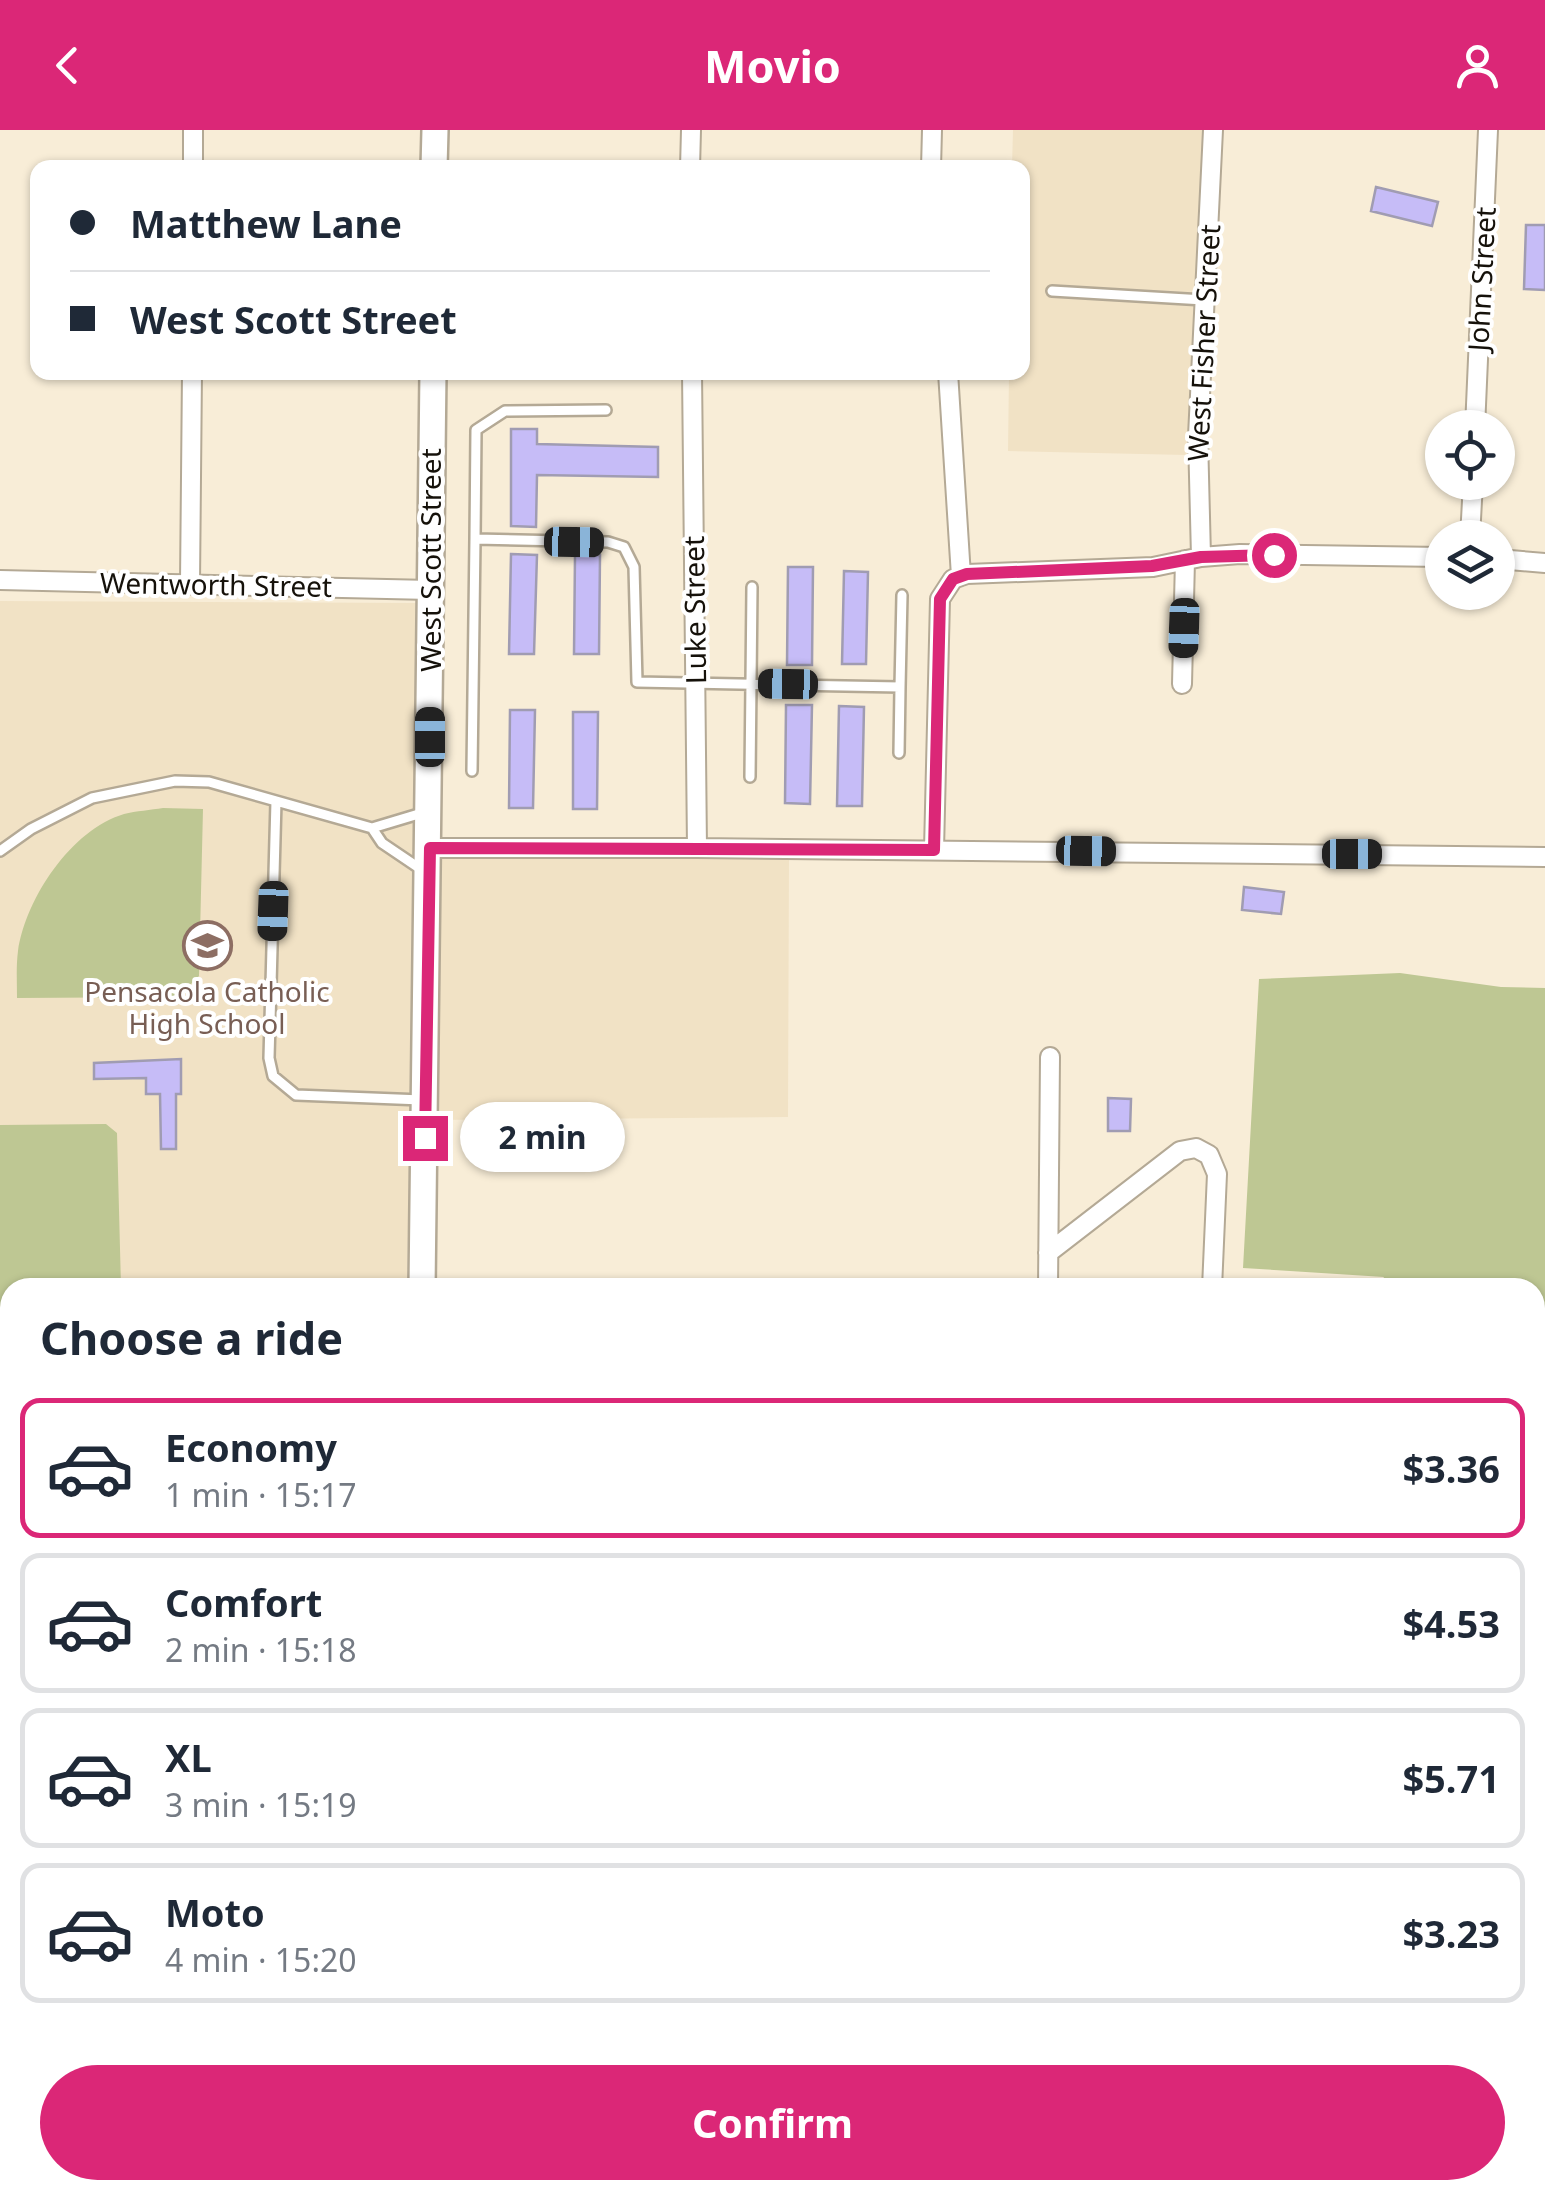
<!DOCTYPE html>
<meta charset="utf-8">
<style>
body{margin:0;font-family:"Noto Sans",sans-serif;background:#f2f2f3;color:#1f2937;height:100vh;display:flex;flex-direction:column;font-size:38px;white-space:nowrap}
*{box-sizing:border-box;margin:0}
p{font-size:32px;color:#747a83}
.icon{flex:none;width:55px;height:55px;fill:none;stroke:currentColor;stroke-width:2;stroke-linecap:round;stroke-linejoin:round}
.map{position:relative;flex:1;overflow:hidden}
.details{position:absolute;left:0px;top:1148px;width:1545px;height:922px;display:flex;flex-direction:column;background:#fff;border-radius:30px 30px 0 0;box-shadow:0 2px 8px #0004}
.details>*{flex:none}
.hud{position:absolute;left:30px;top:30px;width:1000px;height:220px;border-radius:20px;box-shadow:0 2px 8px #0004;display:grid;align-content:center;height:220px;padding:0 40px;background:#fff}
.buttons{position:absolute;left:1425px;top:280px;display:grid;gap:20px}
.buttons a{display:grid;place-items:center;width:90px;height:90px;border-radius:50%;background:#fff;box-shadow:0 2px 8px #0004;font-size:50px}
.end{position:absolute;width:45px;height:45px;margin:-22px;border:12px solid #db2777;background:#fff;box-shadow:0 0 0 5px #fff}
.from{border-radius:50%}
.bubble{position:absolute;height:70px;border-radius:35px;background:#fff;box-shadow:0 2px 8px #0004;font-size:32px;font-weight:700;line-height:70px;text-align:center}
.car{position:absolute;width:30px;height:60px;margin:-30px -15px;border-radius:12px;box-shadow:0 0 8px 2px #0007;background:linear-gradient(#222 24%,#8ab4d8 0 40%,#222 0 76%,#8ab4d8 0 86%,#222 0)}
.hud b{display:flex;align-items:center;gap:35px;height:95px;font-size:38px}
.hud b+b{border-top:2px solid #e0e1e3}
.hud i{width:25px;height:25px;background:#1f2937}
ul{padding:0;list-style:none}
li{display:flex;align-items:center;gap:30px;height:140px;margin:0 20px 15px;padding:0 20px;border:5px solid #e0e1e3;border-radius:20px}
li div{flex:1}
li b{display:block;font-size:38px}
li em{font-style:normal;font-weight:700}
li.active{border-color:#db2777}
li>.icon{width:90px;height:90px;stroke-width:1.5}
h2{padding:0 40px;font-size:45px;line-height:120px}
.action{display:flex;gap:20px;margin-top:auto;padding:20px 40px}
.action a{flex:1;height:115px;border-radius:60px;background:#db2777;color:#fff;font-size:40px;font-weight:700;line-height:115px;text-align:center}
header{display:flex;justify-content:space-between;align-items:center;height:130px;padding:0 40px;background:#db2777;color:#fff;font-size:45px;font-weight:700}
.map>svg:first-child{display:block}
.built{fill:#f1e2c5}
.green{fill:#bec793}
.building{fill:#c6bcf7;stroke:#a09cb2;stroke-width:2.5}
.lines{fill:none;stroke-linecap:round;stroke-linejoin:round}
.lane-casing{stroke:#b4a995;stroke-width:14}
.street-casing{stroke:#b4a995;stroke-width:22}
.secondary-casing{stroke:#b4a995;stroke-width:30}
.lane{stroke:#fff;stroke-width:9}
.street{stroke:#fff;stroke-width:18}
.secondary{stroke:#fff;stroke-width:25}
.route{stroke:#db2777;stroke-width:12}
.labels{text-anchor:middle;stroke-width:8;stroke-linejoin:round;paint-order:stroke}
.street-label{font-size:28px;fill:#15110a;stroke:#fff}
.education-label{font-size:28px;fill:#785e54;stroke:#fff}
</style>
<header><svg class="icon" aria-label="back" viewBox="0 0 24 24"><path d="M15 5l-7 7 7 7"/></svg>Movio<svg class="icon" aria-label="person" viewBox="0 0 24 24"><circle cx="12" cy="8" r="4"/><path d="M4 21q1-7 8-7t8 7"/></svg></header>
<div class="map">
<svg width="1545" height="2069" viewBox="0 0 1545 2069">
<rect width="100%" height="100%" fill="#f8edd7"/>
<path class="built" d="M1013 0H1203L1187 325 1008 321 1009 243 1022 242V38L1012 37Z
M0 471 419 473 407 1157 10 1158V1714H0Z
M440 727H789L788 987 435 990Z
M646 2060H780V2069H646Z
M800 2060H1065L1064 2069H800Z"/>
<path class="green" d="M163 678 203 679 199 846 178 867 17 868C17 852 16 836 18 821 26 768 71 700 124 684 136 681 151 680 163 678Z
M1400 843 1501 857 1545 858V1285L1535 1284V1158L1379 1157 1384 1147 1243 1138 1259 849Z
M106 994 117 1003 121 1157 10 1158V1224L0 1221V995Z
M0 1466H10V1713L0 1712Z
M1545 1511V1780H1535V1512Z"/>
<path class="building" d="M1376 57 1438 72 1432 96 1371 81Z
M1526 95H1545V160L1524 159Z
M511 299H537V314L658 317V347L537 345 536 397 511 396Z
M511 424 537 425 534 524H509Z
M575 425H600L599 524H574Z
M788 437H813L812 535H787Z
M844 441 868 442 866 534H842Z
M786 575H812L810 674 785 673Z
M839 576 864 577 862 676H837Z
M510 580H535L533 678H509Z
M573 582H598L597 679H573Z
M1244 757 1284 762 1281 784 1242 780Z
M181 929V964H176V1019H161L160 964H146V948L94 949V933Z
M1108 968 1131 969 1130 1001H1108Z"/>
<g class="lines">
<defs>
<path id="lane" d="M1052 161 1204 170
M475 409 476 300 505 281 606 280
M899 623 900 557
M472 641 475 409 608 412 624 417 634 437 637 552 900 557 902 465
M750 647 752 457
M276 671 269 928 273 946 296 965 422 970
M0 721 31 699 92 668 175 651 209 652 372 698
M422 740 382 713 372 698 422 683"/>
<path id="street" d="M193 38V0
M690 38 691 0
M931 38 932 0
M692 242 697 718
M948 242 961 446
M1475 298 1488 0
M1470 408 1473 352
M1201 427 1198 306 1213 0
M1498 429 1545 433
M0 450 431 460
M190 453 192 242
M1182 554 1185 430
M430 718H697L1545 727
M934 720 940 469 953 449 967 444 1153 437 1201 427 1240 424 1442 427
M1048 1123 1180 1021 1196 1018 1209 1025 1217 1044 1212 1158
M1048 1158 1050 927
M0 1973H10
M1535 2024 1545 2025
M217 2069 218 2060
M500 2069V2060
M790 2069V2060
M1075 2069V2060
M1360 2069V2060"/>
<path id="secondary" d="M434 38 435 0
M422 1158 433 242
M0 1746H10
M1535 1789H1545"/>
</defs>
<use href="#lane" class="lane-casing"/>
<use href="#street" class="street-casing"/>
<use href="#secondary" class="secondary-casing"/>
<use href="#lane" class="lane"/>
<use href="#street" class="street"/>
<use href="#secondary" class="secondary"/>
</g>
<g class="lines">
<path class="route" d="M425 1008 430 718 934 720 940 469 953 449 967 444 1152 436 1201 427 1274 425"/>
</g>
<defs>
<symbol id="school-ring" viewBox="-11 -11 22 22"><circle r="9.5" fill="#fff" stroke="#8d6e63" stroke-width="1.5"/><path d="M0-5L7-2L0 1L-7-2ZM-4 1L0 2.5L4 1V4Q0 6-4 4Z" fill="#8d6e63"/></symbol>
</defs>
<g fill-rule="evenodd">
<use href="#school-ring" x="180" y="788" width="55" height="55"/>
</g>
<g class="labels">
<g class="street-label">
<text transform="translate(1482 149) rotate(-87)" y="10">John Street</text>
<text transform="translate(1204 213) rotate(-87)" y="10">West Fisher Street</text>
<text transform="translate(431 430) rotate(-90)" y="10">West Scott Street</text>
<text transform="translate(216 455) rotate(1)" y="10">Wentworth Street</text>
<text transform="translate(695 480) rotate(-91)" y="10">Luke Street</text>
</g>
<g class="education-label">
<text x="207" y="872">Pensacola Catholic<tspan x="207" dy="32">High School</tspan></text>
</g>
</g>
</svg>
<div class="buttons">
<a><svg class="icon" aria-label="locate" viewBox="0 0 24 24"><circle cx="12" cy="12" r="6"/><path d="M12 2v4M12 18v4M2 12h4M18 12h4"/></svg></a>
<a><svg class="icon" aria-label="layers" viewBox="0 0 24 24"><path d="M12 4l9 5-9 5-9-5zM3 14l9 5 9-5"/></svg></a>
</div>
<i class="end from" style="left:1274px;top:425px"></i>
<i class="end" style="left:425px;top:1008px"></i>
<div class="bubble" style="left:460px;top:972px;width:165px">2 min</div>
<i class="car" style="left:574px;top:412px;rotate:91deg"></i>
<i class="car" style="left:1184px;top:498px;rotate:182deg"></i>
<i class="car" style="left:788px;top:554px;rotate:271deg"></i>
<i class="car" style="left:430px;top:607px;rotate:0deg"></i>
<i class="car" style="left:1086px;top:721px;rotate:91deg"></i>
<i class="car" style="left:1352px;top:724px;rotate:90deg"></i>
<i class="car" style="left:273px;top:781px;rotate:182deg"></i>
<div class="hud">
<b><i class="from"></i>Matthew Lane</b>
<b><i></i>West Scott Street</b>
</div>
<section class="details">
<h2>Choose a ride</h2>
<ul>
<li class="active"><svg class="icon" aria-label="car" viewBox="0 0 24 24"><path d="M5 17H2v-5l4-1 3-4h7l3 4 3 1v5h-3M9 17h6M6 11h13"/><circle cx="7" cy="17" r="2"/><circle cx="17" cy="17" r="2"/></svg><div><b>Economy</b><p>1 min · 15:17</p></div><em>$3.36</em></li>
<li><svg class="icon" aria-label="car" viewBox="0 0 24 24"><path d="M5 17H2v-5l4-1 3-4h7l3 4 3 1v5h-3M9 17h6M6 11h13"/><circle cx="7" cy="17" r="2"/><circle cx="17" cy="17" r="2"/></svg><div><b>Comfort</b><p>2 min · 15:18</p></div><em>$4.53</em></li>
<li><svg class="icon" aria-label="car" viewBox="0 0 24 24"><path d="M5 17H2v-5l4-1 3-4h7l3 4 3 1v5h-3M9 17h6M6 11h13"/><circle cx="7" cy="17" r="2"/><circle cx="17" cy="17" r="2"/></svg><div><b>XL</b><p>3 min · 15:19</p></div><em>$5.71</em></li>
<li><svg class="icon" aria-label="car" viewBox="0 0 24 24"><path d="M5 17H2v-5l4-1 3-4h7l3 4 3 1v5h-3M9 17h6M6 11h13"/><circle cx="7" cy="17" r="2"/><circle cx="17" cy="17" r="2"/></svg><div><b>Moto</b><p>4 min · 15:20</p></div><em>$3.23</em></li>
</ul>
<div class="action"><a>Confirm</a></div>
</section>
</div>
